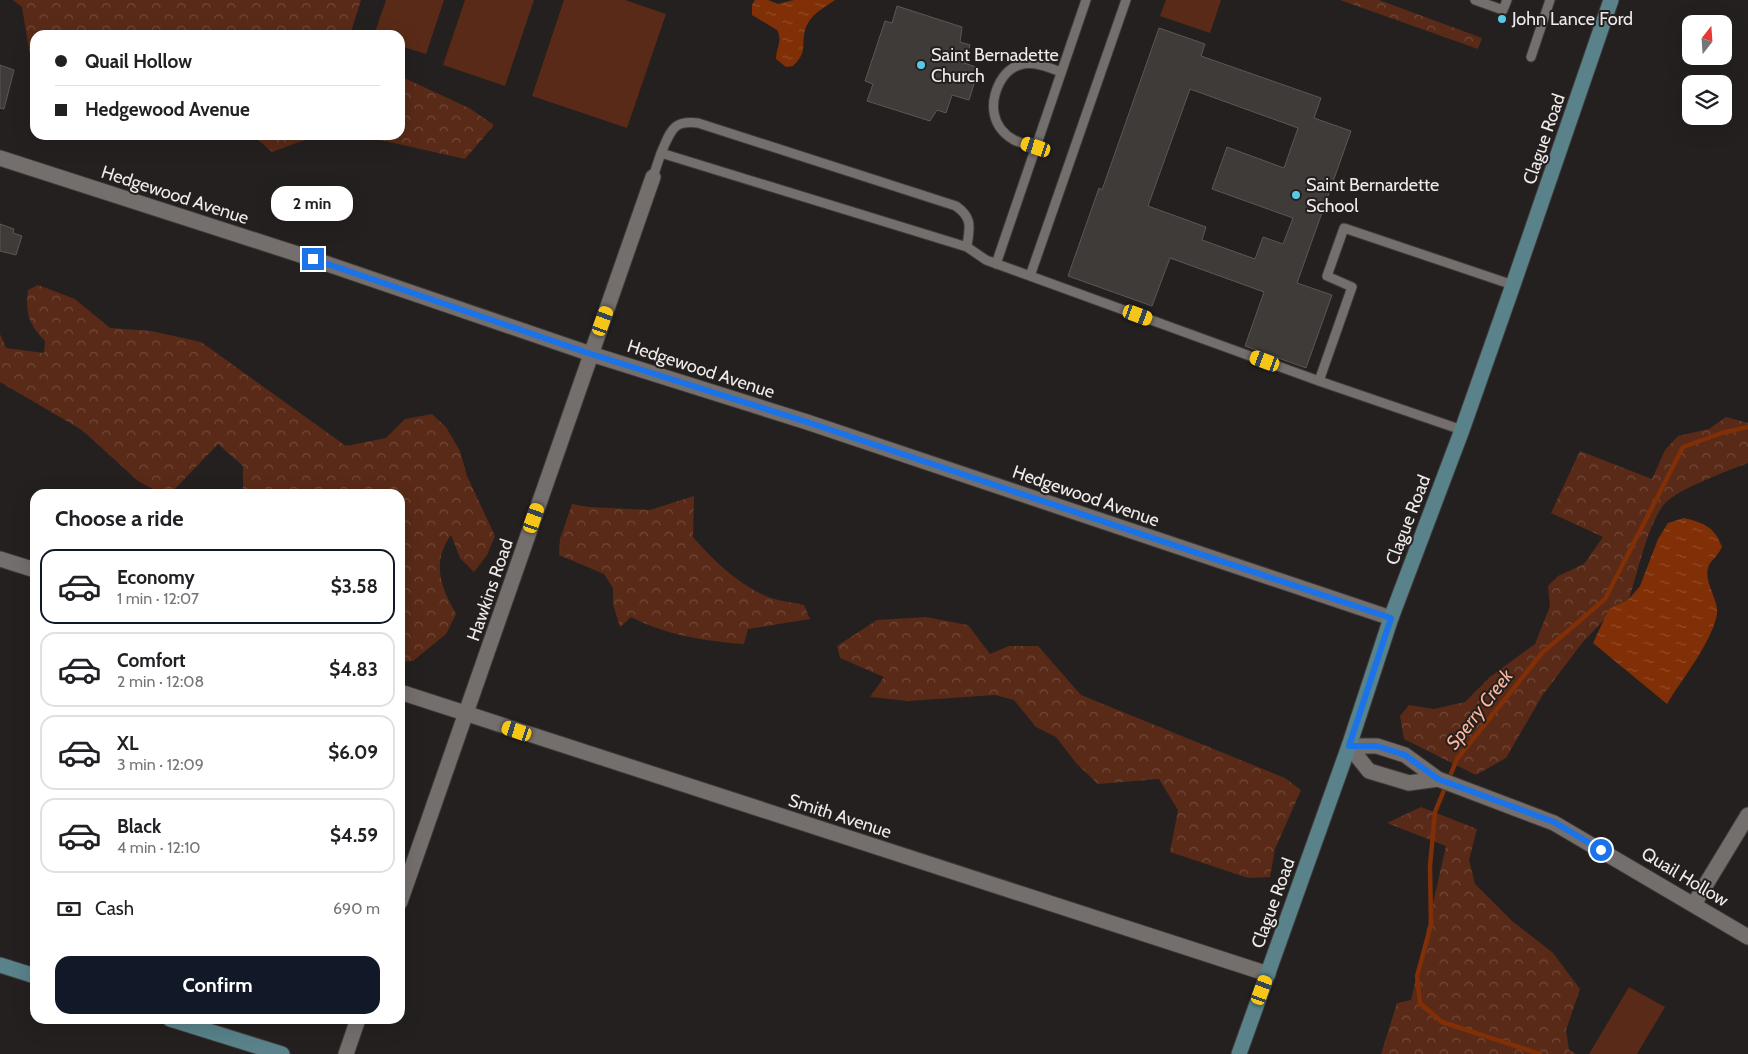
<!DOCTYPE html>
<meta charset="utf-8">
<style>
body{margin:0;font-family:Cabin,sans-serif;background:#f6f6f6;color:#202124;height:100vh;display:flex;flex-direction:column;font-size:19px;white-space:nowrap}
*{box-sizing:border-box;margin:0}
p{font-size:16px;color:#757577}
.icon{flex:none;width:28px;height:28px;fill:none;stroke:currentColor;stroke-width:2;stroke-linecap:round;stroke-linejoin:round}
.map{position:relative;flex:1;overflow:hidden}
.drawer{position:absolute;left:30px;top:489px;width:375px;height:535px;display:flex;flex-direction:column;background:#fff;border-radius:15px;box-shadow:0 5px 20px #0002}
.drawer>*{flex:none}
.banner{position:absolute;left:30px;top:30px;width:375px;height:110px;border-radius:15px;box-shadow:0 5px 20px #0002;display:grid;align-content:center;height:110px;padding:0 25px;background:#fff}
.needle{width:32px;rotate:17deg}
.tools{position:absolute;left:1682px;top:15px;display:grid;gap:10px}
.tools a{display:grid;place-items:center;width:50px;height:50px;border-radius:10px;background:#fff;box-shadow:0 5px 20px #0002;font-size:25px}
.end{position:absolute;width:22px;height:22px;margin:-11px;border:6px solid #1a73e8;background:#fff;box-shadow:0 0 0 2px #fff}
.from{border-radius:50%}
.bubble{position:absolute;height:35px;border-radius:15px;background:#fff;box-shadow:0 5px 20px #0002;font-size:16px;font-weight:700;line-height:35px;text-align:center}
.car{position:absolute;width:15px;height:30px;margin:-15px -8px;border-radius:6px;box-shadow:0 0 4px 1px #0007;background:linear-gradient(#f5c518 24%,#345 0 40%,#f5c518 0 76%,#345 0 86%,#f5c518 0)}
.banner b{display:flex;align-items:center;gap:18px;height:48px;font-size:19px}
.banner b+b{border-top:1px solid #e0e0e0}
.banner i{width:12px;height:12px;background:#202124}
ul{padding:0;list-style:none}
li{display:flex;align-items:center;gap:15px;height:75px;margin:0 10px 8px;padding:0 15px;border:2px solid #e0e0e0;border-radius:15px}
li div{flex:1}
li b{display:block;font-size:19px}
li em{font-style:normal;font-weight:700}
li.on{border-color:#111827}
li>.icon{width:45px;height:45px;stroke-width:1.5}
h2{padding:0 25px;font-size:22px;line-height:60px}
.pay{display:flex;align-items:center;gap:12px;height:55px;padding:0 25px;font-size:19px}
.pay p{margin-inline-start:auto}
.cta{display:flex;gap:10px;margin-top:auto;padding:10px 25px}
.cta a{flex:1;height:58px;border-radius:15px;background:#111827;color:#fff;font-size:20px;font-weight:700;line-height:58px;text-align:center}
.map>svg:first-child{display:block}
.forest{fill:url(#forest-crowns)}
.garden{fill:#592a17}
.water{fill:url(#water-ripples)}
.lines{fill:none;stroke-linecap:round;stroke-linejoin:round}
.stream{stroke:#802f06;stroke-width:4.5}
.building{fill:#3f3b39;stroke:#5c5755;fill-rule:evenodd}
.lane-casing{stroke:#3e3c3a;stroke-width:11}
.street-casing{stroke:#3e3c3a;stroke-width:17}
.secondary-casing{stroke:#3e3c3a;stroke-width:17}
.lane{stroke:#746f6d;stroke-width:9}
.street{stroke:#746f6d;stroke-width:15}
.secondary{stroke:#59828a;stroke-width:15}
.route{stroke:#1a73e8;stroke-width:6}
.poi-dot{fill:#58c8e4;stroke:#24201f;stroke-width:2}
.labels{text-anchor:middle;stroke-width:4;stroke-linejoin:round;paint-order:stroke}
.poi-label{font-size:18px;fill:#eeebea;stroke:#24201f;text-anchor:start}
.street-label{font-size:18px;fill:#eeebea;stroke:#24201f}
.water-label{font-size:19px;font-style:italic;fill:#fdb79c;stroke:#24201f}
</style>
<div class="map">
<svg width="1748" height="1054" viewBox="0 0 1748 1054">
<defs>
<pattern id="forest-crowns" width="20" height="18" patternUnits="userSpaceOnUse" patternTransform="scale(1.25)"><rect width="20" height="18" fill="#592a17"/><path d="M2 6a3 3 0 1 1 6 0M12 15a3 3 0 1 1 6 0" fill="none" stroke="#714939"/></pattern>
<pattern id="water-ripples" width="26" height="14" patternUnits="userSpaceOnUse" patternTransform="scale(1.25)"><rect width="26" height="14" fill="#802f06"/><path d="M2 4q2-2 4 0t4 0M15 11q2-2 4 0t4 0" fill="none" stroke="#924d2a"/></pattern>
</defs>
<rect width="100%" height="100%" fill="#24201f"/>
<path class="forest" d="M13 0H361L350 35H141L130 33 128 35H35V61L30 55 22 7Z
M1340 0H1379L1482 38 1478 49Z
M400 76 469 108 494 125 465 159 385 141 338 135H400Z
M253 135H318L272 152Z
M38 285 75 299 110 328 151 331 201 342 346 446 386 438 405 419 432 414 446 427 460 451 467 476 495 536 487 555 474 572 460 558 451 535C431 563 441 587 456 614L446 634 413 661 400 662V494H243V466L218 444 170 494H162L138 481 82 430 0 382V334L6 348 44 353 45 341C29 324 25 314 28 290Z
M1726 417 1748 423V463C1728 471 1673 490 1662 507 1645 533 1639 569 1629 599L1620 603 1582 643 1542 696 1506 758 1476 775 1404 739 1400 716 1409 705 1434 709 1465 702 1490 677 1535 644 1550 606 1548 586 1558 576 1584 564 1603 537 1551 513 1580 451 1652 479 1665 450 1678 436 1709 429Z
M694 496 693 537C713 560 738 584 766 596 777 601 792 602 804 605L810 619 748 629 744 644C703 641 667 635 631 617L620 627 613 604V588L604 574 559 555 560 539 572 504 589 507 650 510Z
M926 617 968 625 990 654 1009 646H1038L1081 695 1285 778 1301 790 1275 849 1270 877 1248 878 1170 852 1178 810 1159 779 1098 784 1076 763 1056 737 1036 727 1014 700 995 695 908 701 870 697 884 677 840 658 837 646 877 620Z
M1421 807 1477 829 1469 860 1475 884 1512 921 1553 953 1580 989 1566 1030 1569 1050 1576 1054H1381L1397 1003 1411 1000 1446 846 1387 823Z"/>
<path class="garden" d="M386 0H444L426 54 400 46V35H374Z
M465 0H534L505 86 443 65Z
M564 0H625L666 14 627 128 532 96Z
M1166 0H1221L1210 33 1160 16Z
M1629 987 1665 1007 1637 1054H1589Z"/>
<path class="water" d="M755 0H768L778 4 794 0H835C824 8 811 14 806 27 800 44 809 51 793 66L786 67 776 59C776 48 783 41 777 30L752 15V5Z
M1684 518C1704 523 1715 527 1722 547 1719 554 1711 561 1709 565 1702 581 1719 599 1717 614 1712 642 1682 679 1667 704L1593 643 1609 609 1629 599 1640 586 1658 539 1668 523Z"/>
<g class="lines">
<path class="stream" d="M1540 1054 1442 1022 1420 1003 1417 976 1431 925 1430 866 1435 812 1457 759 1542 653 1605 599 1683 447 1722 433 1748 427"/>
</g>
<path class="building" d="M897 6 962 27 960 42 970 45 964 63 979 68 969 100 952 95 946 113 937 110 930 121 867 101 873 84 865 81 885 21 892 23Z
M1159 28 1205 44 1201 56 1321 98 1314 118 1351 131 1297 283 1332 295 1306 368 1245 346 1264 292 1170 258 1152 306 1068 276 1099 188 1102 190ZM1190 89 1298 128 1284 168 1227 147 1212 189 1293 218 1283 244 1263 237 1255 259 1202 240 1206 227 1148 206Z
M0 65 14 70 4 109 0 108Z
M0 224 14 229 13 233 22 236 16 255 0 251Z"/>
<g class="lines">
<defs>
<path id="lane" d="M1475 0 1503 10 1507 0
M1531 57 1550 0
M1036 147C1029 145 1020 143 1014 140 991 127 989 103 1000 82 1005 73 1013 66 1023 64 1036 62 1050 68 1061 72
M661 153C671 131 672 120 698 123L956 206C974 219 969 228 967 247
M653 177 661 153 967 247 986 260 1319 381 1462 430
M996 264 1086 0
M1030 276 1126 0
M1319 381 1352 287 1327 276 1344 228 1513 285"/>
<path id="street" d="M0 158 313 259 591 354 807 422 1391 618
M0 559 35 570
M400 692 1268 974
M1349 746H1377L1405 755 1438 779 1554 823 1748 937
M1349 746 1369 771 1409 783 1438 779
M400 902 653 177
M1694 904 1748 815
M346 1054 358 1019"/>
<path id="secondary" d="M0 965 35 976
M170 1019 282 1054
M1239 1054 1349 746 1391 618 1462 430 1513 285 1611 0"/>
</defs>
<use href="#lane" class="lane-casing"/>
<use href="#street" class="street-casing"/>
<use href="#secondary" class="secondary-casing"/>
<use href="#lane" class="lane"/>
<use href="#street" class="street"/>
<use href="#secondary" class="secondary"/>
</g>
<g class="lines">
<path class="route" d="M313 259 591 354 807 422 1391 618 1349 746H1377L1405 755 1438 779 1554 822 1601 850"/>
</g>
<g class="poi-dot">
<circle cx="1502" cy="19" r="5"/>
<circle cx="921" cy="65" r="5"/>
<circle cx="1296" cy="195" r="5"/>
</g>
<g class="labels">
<g class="poi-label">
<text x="1512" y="25">John Lance Ford</text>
<text x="931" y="61">Saint Bernadette<tspan x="931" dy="21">Church</tspan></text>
<text x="1306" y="191">Saint Bernardette<tspan x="1306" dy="21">School</tspan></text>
</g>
<g class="street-label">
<text transform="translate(1544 139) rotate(-71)" y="6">Clague Road</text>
<text transform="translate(175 195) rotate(18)" y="6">Hedgewood Avenue</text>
<text transform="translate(701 369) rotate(18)" y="6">Hedgewood Avenue</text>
<text transform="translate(1086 496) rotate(19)" y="6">Hedgewood Avenue</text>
<text transform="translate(1408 520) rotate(-69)" y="6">Clague Road</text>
<text transform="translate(490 590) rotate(-71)" y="6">Hawkins Road</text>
<text transform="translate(840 816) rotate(18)" y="6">Smith Avenue</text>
<text transform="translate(1685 877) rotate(31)" y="6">Quail Hollow</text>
<text transform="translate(1273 903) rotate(-70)" y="6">Clague Road</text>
</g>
<g class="water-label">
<text transform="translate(1479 709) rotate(-52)" y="7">Sperry Creek</text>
</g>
</g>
</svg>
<div class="tools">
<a><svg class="needle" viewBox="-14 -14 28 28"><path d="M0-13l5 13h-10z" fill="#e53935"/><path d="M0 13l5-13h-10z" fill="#757577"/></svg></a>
<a><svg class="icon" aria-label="layers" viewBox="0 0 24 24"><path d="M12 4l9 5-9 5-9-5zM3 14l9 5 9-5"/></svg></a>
</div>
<i class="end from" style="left:1601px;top:850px"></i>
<i class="end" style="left:313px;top:259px"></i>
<div class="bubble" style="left:271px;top:186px;width:82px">2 min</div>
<i class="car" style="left:1036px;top:147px;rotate:288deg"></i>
<i class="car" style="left:1138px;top:315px;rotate:110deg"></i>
<i class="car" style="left:603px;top:321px;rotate:20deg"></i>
<i class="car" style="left:1265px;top:361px;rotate:290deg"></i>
<i class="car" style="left:534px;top:518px;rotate:19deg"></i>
<i class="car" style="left:517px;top:731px;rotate:288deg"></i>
<i class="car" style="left:1262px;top:990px;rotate:20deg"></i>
<div class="banner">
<b><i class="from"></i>Quail Hollow</b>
<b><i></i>Hedgewood Avenue</b>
</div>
<section class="drawer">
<h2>Choose a ride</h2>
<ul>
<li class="on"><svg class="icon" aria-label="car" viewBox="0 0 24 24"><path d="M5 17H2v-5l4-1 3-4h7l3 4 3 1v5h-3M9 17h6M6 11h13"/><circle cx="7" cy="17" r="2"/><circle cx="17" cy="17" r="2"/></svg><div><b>Economy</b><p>1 min · 12:07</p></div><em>$3.58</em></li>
<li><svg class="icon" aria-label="car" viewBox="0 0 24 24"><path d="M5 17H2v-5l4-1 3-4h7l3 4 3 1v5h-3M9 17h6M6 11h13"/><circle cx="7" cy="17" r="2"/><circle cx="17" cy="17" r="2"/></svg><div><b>Comfort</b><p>2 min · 12:08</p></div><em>$4.83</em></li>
<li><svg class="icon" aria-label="car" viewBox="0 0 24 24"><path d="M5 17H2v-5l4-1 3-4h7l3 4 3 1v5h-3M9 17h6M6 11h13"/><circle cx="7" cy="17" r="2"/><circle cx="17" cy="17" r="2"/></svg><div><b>XL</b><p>3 min · 12:09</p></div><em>$6.09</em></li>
<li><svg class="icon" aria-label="car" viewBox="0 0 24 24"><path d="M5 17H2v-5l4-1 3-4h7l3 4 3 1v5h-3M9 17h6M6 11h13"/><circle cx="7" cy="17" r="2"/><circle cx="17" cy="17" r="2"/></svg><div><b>Black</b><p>4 min · 12:10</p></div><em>$4.59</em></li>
</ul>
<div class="pay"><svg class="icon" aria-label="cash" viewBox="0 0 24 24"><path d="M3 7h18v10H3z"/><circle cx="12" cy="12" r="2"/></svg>Cash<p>690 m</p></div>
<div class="cta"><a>Confirm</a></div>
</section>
</div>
